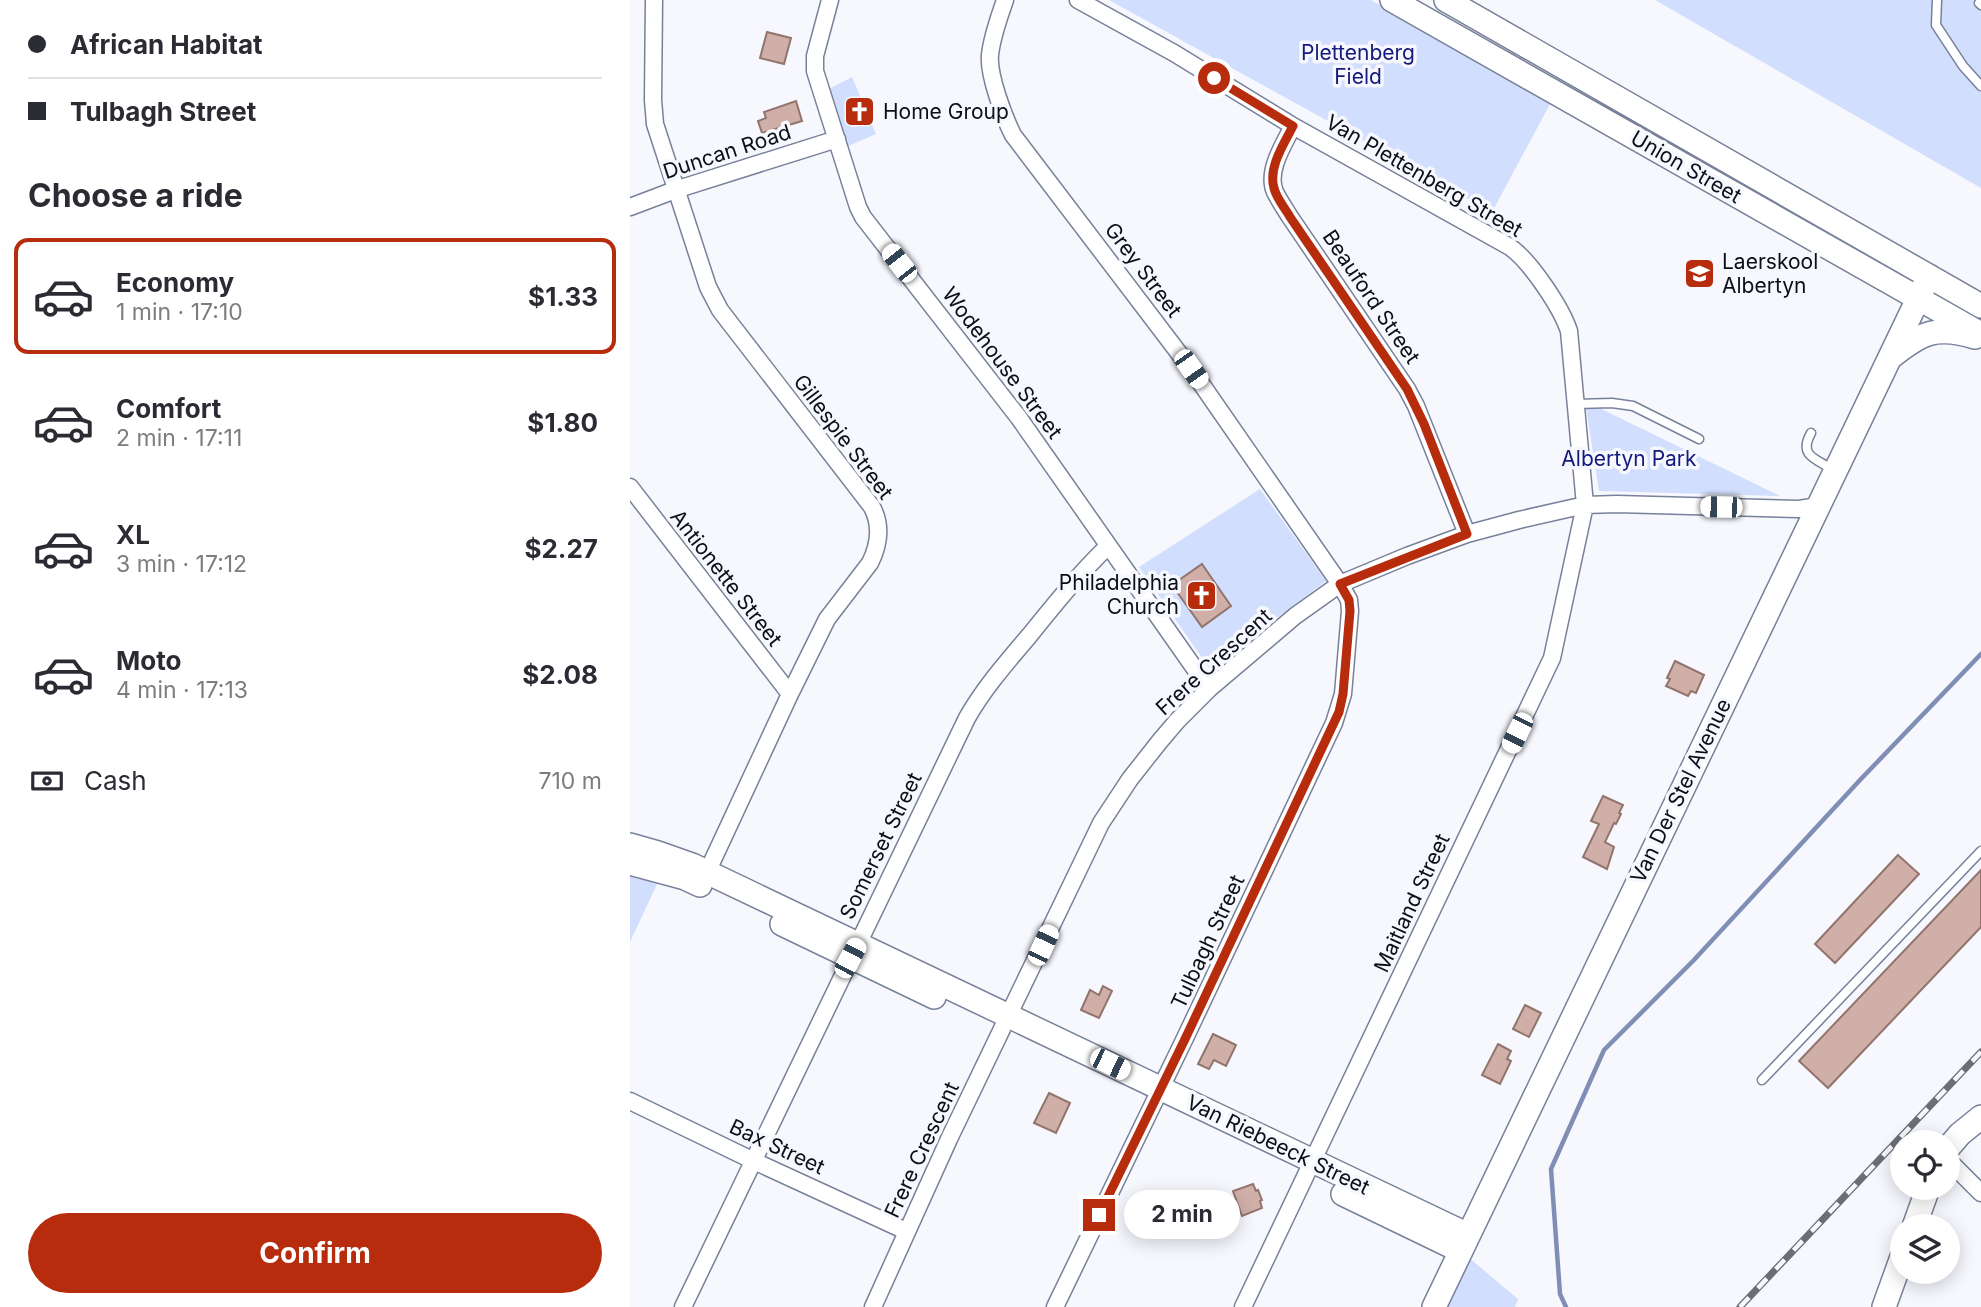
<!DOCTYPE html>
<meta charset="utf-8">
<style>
body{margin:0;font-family:Inter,sans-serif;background:#f2f2f3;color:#2b2b33;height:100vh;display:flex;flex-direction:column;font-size:26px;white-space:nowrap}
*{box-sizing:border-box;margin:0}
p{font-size:23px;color:#7c7c81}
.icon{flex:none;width:38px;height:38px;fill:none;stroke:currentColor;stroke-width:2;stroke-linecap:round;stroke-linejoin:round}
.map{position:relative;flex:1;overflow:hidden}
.sheet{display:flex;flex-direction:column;background:#fff;width:630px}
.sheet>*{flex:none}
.top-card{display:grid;align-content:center;height:154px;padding:0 28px;background:#fff}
.buttons{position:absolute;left:1260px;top:1130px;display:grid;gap:14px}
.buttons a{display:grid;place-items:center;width:70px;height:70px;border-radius:50%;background:#fff;box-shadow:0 4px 18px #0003;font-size:35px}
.end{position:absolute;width:32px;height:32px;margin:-16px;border:9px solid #b72c0d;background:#fff;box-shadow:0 0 0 4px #fff}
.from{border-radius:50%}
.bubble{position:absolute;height:49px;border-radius:24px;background:#fff;box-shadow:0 4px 18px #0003;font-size:23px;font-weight:700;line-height:49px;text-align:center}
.car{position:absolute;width:21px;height:42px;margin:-21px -10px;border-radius:9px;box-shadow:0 0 5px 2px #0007;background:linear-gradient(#fff 24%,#345 0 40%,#fff 0 76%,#345 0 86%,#fff 0)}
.top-card b{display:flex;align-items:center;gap:24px;height:66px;font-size:26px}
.top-card b+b{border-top:2px solid #e1e1e2}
.top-card i{width:18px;height:18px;background:#2b2b33}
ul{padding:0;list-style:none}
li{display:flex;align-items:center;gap:21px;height:116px;margin:0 14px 10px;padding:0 14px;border:4px solid transparent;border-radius:14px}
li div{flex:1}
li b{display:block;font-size:26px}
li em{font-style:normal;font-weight:700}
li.current{border-color:#b72c0d}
li>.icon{width:63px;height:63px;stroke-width:1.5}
h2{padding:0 28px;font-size:32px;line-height:84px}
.pay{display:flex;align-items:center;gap:18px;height:77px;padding:0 28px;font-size:26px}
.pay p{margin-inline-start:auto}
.primary-button{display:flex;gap:14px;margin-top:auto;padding:14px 28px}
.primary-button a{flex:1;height:80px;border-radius:42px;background:#b72c0d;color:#fff;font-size:28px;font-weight:700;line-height:80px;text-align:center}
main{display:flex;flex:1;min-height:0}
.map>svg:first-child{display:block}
.green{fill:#d2defd}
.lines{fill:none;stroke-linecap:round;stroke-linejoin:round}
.stream{stroke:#808eb6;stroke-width:4.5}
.building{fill:#d0afa8;stroke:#92746d;stroke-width:2}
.lane-casing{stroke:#78819a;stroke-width:11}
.street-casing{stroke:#78819a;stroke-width:19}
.secondary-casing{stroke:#78819a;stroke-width:26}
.lane{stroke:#fff;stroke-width:8}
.street{stroke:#fff;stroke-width:16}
.secondary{stroke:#fff;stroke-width:23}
.rail-casing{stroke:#6b6e76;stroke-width:7}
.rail{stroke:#f6f8fe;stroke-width:4.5;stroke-dasharray:13;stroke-linecap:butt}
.route{stroke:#b72c0d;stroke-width:9}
.labels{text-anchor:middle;stroke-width:7;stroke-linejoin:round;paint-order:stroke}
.park-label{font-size:21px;fill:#141a7b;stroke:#f6f8fe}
.poi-label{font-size:21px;fill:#0b0f18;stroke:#f6f8fe;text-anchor:start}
.street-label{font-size:21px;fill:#0b0f18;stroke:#f6f8fe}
</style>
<main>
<section class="sheet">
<div class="top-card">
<b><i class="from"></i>African Habitat</b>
<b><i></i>Tulbagh Street</b>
</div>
<h2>Choose a ride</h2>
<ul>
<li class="current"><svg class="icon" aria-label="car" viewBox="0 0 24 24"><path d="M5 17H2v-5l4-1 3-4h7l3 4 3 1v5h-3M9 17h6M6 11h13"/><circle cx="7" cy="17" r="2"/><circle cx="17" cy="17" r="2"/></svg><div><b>Economy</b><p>1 min · 17:10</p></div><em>$1.33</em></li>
<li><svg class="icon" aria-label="car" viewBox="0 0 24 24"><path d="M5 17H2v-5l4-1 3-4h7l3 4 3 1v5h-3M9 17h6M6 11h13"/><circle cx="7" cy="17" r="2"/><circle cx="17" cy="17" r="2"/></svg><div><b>Comfort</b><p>2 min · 17:11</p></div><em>$1.80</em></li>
<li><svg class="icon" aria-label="car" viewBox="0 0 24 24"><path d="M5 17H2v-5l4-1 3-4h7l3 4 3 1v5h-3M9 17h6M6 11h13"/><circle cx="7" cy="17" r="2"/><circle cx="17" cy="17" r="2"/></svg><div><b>XL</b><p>3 min · 17:12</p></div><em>$2.27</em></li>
<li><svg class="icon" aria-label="car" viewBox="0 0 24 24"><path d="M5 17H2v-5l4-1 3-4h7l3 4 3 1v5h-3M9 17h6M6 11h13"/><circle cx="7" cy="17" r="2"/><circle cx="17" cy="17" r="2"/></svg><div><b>Moto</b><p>4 min · 17:13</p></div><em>$2.08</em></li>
</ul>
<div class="pay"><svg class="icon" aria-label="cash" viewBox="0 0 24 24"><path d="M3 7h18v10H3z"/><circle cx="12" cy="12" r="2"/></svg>Cash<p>710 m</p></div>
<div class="primary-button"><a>Confirm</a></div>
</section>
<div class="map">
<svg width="1351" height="1307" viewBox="0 0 1351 1307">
<rect width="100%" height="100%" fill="#f6f8fe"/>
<path class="green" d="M479 0H741L920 104 862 212Z
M1025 0H1351V188Z
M222 77 246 134 216 147 197 90Z
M955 401 1150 496 969 491Z
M630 489 696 581 579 668 509 567Z
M0 876 28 882 0 942Z
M831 1251 888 1299 885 1307H804Z"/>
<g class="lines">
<path class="stream" d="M936 1307 930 1294 921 1169 974 1050 1063 961 1230 780 1351 654"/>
</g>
<path class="building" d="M137 32 161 38 154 64 130 58Z
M166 101 172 121 132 133 128 121 136 118 134 112Z
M572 564 601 606 572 627 542 585Z
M1045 661 1074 675 1066 693 1061 691 1058 696 1036 686 1040 679 1037 678Z
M973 796 993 805 989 813 991 814 986 824 984 823 975 842 984 847 977 869 953 857 969 824 961 821Z
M1268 855 1289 874 1205 963 1185 944Z
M1351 870V927L1198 1088 1169 1061Z
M473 986 482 991 469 1018 451 1010 460 990 469 995Z
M895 1005 911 1013 899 1037 883 1029Z
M583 1034 606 1045 596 1066 584 1060 579 1069 568 1064Z
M868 1044 881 1051 877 1059 881 1061 870 1084 852 1075Z
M419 1093 440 1103 426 1133 404 1123Z
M623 1184 626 1191 628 1190 632 1200 630 1201 632 1208 612 1216 603 1191Z"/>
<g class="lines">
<defs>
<path id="lane" d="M1307 0 1306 25 1333 66 1351 86
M1349 3 1351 5
M946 404 982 403 1003 406 1069 439
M1181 433C1168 456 1186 459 1204 470
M1132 1080 1351 851"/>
<path id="street" d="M24 0 23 100 25 124 78 287 90 310 100 323 242 507C252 526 249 545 240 563L197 619 160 694 74 879
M200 0 185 56V71L228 207 233 217 389 418 579 689
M375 0C369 18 362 36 360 55 358 75 374 117 383 135L561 369 710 584 719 600 720 611 713 694 704 723 556 1036 425 1307
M448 0 544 53 663 126 880 247C900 261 931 307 939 331L955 505 922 658 613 1307
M663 126C654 144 636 171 645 192 649 200 655 209 660 217L777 389 786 406 837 534
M0 207 45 190 207 139
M0 487 160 694
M0 1101 124 1161 276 1231
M1318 1160 1351 1193
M53 1307 337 718C354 688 377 662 399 636 424 605 449 574 478 546
M243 1307 319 1139 471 823 500 779 530 741 547 721 579 689 665 616 710 584 777 556 837 534 889 520 955 505 987 504 1169 509 1182 507 1192 500"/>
<path id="secondary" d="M762 0 1351 334
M816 0 1351 306
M1261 357C1291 333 1306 325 1345 337
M0 845 28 853 62 865 838 1235
M0 863 55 878 70 885
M152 924 304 997
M1318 1148 1330 1134 1351 1117
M713 1194 831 1251
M1284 1227 1298 1188
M804 1307 1299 276
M1254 1307 1272 1257"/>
</defs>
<use href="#lane" class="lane-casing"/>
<use href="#street" class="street-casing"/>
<use href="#secondary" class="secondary-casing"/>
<use href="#lane" class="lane"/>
<use href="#street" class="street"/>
<use href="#secondary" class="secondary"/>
<defs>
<path id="rail" d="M1110 1307 1351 1052"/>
</defs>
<use href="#rail" class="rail-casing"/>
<use href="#rail" class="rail"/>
</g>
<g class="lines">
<path class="route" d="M469 1215 556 1037 709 712 713 694 720 611 719 600 710 584 837 534 794 424 777 389 660 217C655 208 646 198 644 188 638 167 654 144 663 126L584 78"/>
</g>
<defs>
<symbol id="church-square" viewBox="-11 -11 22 22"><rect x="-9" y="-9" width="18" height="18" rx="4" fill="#b72c0d" stroke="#f6f8fe"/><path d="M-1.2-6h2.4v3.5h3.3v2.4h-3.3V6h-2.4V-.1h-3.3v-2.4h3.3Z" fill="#fff"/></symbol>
<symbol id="school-square" viewBox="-11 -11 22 22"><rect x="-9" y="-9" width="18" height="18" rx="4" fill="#b72c0d" stroke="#f6f8fe"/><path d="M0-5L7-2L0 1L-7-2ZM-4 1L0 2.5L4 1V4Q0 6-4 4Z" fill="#fff"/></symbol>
</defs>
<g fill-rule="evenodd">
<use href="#church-square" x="212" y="94" width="35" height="35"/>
<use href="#school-square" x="1052" y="256" width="35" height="35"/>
<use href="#church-square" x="554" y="578" width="35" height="35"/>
</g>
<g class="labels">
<g class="park-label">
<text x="728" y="60">Plettenberg<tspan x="728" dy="24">Field</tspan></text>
<text x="999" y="466">Albertyn Park</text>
</g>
<g class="poi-label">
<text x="253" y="119">Home Group</text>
<text x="1092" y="269">Laerskool<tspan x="1092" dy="24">Albertyn</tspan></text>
<text x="549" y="590" text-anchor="end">Philadelphia<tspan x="549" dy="24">Church</tspan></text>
</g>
<g class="street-label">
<text transform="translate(97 152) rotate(-18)" y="7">Duncan Road</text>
<text transform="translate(1056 167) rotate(30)" y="7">Union Street</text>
<text transform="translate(794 176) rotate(30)" y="7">Van Plettenberg Street</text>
<text transform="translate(513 270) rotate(53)" y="7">Grey Street</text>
<text transform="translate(741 297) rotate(56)" y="7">Beauford Street</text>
<text transform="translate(372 363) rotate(53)" y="7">Wodehouse Street</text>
<text transform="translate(213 437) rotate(53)" y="7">Gillespie Street</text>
<text transform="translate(96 578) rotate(52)" y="7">Antionette Street</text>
<text transform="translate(584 662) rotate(-42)" y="7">Frere Crescent</text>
<text transform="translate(1051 791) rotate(-64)" y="7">Van Der Stel Avenue</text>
<text transform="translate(251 846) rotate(-64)" y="7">Somerset Street</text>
<text transform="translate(782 903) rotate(-65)" y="7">Maitland Street</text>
<text transform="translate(578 942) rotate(-65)" y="7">Tulbagh Street</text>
<text transform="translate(648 1145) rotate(26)" y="7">Van Riebeeck Street</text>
<text transform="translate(147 1147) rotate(25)" y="7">Bax Street</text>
<text transform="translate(292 1150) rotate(-65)" y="7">Frere Crescent</text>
</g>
</g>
</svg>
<div class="buttons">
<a><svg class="icon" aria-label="locate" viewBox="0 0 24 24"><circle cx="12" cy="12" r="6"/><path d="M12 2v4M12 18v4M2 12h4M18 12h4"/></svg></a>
<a><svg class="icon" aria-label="layers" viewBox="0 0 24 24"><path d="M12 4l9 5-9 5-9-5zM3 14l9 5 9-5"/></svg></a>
</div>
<i class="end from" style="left:584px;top:78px"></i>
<i class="end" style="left:469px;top:1215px"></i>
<div class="bubble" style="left:494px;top:1190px;width:116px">2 min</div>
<i class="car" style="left:269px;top:263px;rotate:322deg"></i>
<i class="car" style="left:561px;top:369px;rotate:145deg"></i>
<i class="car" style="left:1091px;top:507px;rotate:271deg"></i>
<i class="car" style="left:887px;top:733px;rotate:206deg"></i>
<i class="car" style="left:413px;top:945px;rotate:25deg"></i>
<i class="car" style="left:220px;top:958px;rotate:28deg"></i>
<i class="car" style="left:480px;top:1064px;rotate:116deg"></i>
</div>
</main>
